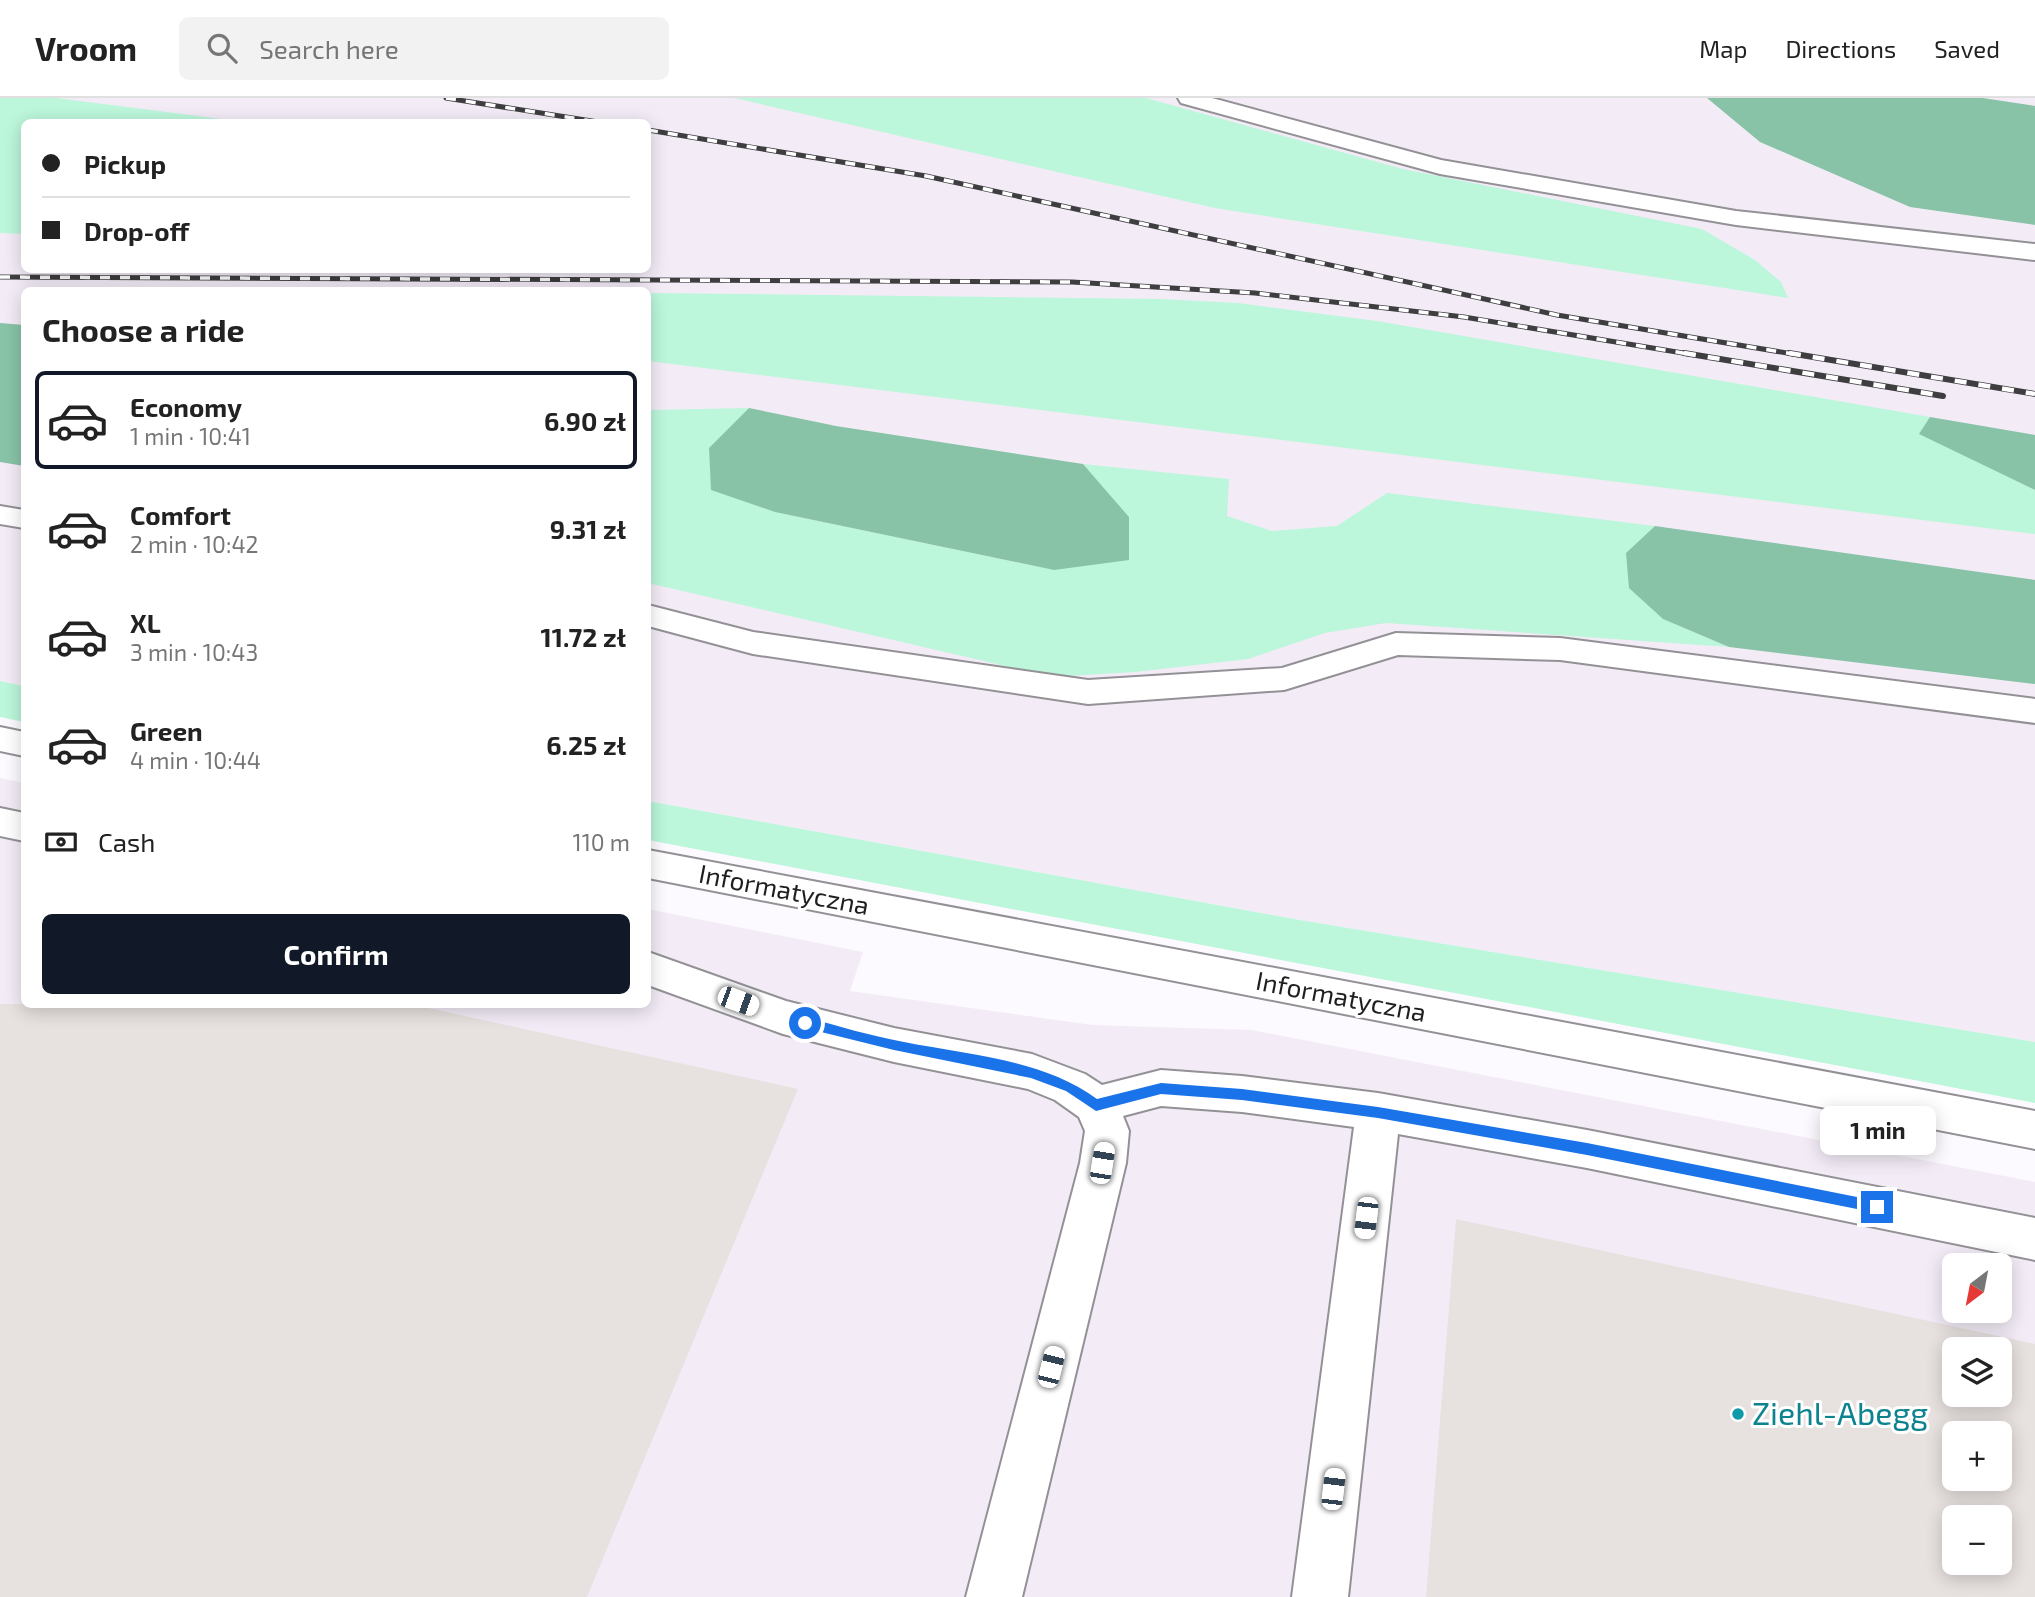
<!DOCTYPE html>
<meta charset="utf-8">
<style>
body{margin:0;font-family:"Exo 2",sans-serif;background:#f2f2f2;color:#222;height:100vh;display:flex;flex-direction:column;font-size:26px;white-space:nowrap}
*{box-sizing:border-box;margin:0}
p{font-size:23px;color:#767676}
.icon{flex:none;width:38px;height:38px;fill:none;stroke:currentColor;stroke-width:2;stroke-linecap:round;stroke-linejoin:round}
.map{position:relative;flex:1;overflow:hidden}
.sheet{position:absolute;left:21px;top:189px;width:630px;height:721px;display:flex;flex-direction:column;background:#fff;border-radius:10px;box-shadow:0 4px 18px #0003}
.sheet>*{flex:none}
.guide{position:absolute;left:21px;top:21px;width:630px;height:154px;border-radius:10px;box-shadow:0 4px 18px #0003;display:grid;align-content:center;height:154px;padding:0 21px;background:#fff}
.needle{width:46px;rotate:212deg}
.controls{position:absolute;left:1942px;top:1155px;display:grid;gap:14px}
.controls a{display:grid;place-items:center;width:70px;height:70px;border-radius:10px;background:#fff;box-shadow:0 4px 18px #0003;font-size:35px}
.end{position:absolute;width:32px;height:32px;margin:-16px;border:9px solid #1a73e8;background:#fff;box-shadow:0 0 0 4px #fff}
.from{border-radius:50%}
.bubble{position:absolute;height:49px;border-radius:10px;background:#fff;box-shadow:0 4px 18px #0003;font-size:23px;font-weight:700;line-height:49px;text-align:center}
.car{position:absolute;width:21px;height:42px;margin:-21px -10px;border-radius:9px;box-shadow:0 0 5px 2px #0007;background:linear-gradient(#fff 24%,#345 0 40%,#fff 0 76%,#345 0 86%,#fff 0)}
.guide b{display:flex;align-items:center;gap:24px;height:66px;font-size:26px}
.guide b+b{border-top:2px solid #e0e0e0}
.guide i{width:18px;height:18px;background:#222}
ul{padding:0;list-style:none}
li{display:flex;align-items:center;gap:21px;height:98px;margin:0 14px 10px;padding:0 7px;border:4px solid transparent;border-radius:10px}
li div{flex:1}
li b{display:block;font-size:26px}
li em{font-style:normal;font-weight:700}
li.current{border-color:#111827}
li>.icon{width:63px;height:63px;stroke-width:1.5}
h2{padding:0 21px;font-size:32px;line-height:84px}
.pay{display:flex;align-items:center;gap:18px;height:77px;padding:0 21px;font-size:26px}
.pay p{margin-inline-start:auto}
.action{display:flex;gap:14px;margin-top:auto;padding:14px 21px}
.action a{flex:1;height:80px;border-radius:10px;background:#111827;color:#fff;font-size:28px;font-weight:700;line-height:80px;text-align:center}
header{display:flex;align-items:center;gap:42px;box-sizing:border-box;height:98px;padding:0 35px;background:#fff;border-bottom:2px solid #e0e0e0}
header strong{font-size:33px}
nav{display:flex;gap:38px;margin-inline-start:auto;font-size:24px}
.search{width:490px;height:63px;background:#f2f2f2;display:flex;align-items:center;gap:18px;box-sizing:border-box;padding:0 24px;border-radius:10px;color:#767676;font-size:26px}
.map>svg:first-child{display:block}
.built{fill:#f3ecf7;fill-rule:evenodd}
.green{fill:#bcf6db}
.forest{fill:#88c3a7}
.building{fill:#e7e1df;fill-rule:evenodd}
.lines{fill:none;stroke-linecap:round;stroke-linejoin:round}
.minor-casing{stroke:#939195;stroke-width:4}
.minor{fill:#fff;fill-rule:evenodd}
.rail-far1-casing{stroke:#3e3d3f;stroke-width:5}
.rail-casing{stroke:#3e3d3f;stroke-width:6}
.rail-far1{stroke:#fff;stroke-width:3.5;stroke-dasharray:10;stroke-linecap:butt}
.rail{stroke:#fff;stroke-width:4.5;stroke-dasharray:12;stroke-linecap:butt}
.route{fill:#1a73e8}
.culture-dot{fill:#0f9aa8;stroke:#fff;stroke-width:2.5}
.labels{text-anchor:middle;stroke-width:6;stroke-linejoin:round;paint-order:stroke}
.street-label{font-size:26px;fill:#1e1d1f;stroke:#fff}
.near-culture-label{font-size:32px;fill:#0d838f;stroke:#fff;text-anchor:start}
</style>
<header>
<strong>Vroom</strong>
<div class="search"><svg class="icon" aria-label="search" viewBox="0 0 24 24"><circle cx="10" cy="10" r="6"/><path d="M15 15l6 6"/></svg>Search here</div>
<nav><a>Map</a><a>Directions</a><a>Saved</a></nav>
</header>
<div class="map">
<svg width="2035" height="1499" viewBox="0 0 2035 1499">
<rect width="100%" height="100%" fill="#fcfafe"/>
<path class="built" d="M0 0H2035V944L1300 822 648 703V192H24V588L0 583ZM24 24H648V172H24Z
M0 680 24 685V906H648V811L863 854 850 893 1092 927 1252 932 2035 1084V1499H0ZM1955 1167H2000V1213H1955ZM1955 1251H2000V1297H1955ZM1955 1335H2000V1381H1955ZM1955 1419H2000V1465H1955Z"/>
<path class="green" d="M0 0H56L246 24H24V136L0 135Z
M734 0H1146L1403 71 1702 131 1755 162 1781 184 1788 200 1215 110Z
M648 195 1161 201 1238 205 1377 223 1930 319 1920 336 2035 392V436L648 263Z
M749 310 709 350 712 392 775 414 1054 472 1129 419 1083 366 1229 381 1227 418 1272 433 1337 428 1387 395 1655 428 1626 455 1663 521 1729 549 1386 525 1325 535 1248 561 1135 574 1052 579 648 485V312Z
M0 583 24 588V624L0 619Z
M648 703 1300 822 2035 944V1005L648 742Z"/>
<path class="forest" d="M1707 0H1983L2035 8V127L1910 109 1760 44Z
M0 225 24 227V368L0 364Z
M749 310 836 328 1083 366 1129 419V462L1054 472 775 414 711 392 709 350Z
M1930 319 2035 337V392L1919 336Z
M1655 428 2035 482V586L1729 549 1663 521 1629 490 1626 455Z"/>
<path class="building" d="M0 906H410L798 991 587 1499H0Z
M1456 1121 2035 1246V1499H1426ZM1955 1251H2000V1297H1955ZM1955 1335H2000V1381H1955ZM1955 1419H2000V1465H1955Z"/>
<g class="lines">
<defs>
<path id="minor" d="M1178 0H1212L1441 62 1736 113 2035 146V162L1736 127 1440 76 1181 5Z
M0 408 24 412V430L0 426Z
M648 507 753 534 1088 582 1282 570 1396 535 1560 540 2035 601V625L1560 562 1398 557 1284 592 1088 606 753 556 648 528Z
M0 629 24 634V658L0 653Z
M0 710 24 715V743L0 738Z
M648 752 2035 1013V1051L648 780Z
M648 854 786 903 894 930 1032 956 1085 976 1102 987 1161 972 1242 978 1378 995 1587 1032 2035 1120V1162L1587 1070 1398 1036 1348 1499H1292L1354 1029 1242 1014 1161 1008 1123 1018 1129 1033 1126 1065 1022 1499H966L1080 1065 1085 1033 1079 1019 1055 1002 1028 991 894 964 783 936 648 887Z"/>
</defs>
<use href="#minor" class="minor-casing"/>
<use href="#minor" class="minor"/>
<defs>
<path id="rail-far1" d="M446 0 598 24
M648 32 926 78 1557 217 1799 257
M0 179 1072 184 1255 195 1464 219 1695 257"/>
<path id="rail" d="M1684 255 1943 298
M1789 255 2035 296"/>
</defs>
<use href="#rail-far1" class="rail-far1-casing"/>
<use href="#rail" class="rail-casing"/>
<use href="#rail-far1" class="rail-far1"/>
<use href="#rail" class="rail"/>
</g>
<path class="route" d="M805 919C838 928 871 938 904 944 969 957 1043 961 1097 1001L1161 985 1242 991 1378 1009 1587 1045 1877 1103 1884 1109 1877 1115 1587 1057 1378 1020 1242 1002 1161 996 1096 1013 1066 993 1031 980 894 952 805 930 799 925Z"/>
<circle class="culture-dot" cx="1738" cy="1316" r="7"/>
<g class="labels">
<g class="street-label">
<text transform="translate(784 792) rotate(11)" y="9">Informatyczna</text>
<text transform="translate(1341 899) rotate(11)" y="9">Informatyczna</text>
</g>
<g class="near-culture-label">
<text x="1752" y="1327">Ziehl-Abegg</text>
</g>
</g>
</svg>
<div class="controls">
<a><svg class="needle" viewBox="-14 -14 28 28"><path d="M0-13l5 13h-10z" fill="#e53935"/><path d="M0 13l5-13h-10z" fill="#767676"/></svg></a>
<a><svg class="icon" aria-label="layers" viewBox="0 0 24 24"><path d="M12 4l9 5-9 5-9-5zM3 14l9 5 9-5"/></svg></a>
<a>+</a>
<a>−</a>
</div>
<i class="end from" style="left:805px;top:925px"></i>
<i class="end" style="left:1877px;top:1109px"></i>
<div class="bubble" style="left:1820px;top:1008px;width:116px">1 min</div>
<i class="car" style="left:738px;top:903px;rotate:110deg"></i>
<i class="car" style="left:1102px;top:1065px;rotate:9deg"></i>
<i class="car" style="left:1366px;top:1120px;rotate:187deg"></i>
<i class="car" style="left:1051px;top:1269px;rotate:14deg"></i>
<i class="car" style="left:1333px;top:1391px;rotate:7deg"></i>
<div class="guide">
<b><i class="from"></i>Pickup</b>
<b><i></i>Drop-off</b>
</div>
<section class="sheet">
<h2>Choose a ride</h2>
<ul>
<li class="current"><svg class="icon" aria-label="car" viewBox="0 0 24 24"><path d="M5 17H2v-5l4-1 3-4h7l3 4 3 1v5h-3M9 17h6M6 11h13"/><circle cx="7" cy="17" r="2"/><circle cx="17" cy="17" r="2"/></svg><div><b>Economy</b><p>1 min · 10:41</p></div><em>6.90 zł</em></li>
<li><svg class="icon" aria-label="car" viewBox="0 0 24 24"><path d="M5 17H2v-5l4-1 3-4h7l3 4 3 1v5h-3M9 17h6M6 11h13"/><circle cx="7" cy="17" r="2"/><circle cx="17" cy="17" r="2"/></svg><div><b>Comfort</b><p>2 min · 10:42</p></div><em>9.31 zł</em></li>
<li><svg class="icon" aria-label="car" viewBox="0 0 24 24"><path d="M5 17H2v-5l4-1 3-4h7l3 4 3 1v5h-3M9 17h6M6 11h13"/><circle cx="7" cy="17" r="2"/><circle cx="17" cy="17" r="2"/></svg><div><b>XL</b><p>3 min · 10:43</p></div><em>11.72 zł</em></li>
<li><svg class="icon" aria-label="car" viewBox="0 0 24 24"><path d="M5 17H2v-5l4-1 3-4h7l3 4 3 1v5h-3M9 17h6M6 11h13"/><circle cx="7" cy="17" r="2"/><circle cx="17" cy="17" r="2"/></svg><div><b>Green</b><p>4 min · 10:44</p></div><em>6.25 zł</em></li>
</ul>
<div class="pay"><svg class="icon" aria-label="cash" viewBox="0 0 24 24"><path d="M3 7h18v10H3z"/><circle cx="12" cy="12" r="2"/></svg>Cash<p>110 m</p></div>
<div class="action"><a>Confirm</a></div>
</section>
</div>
